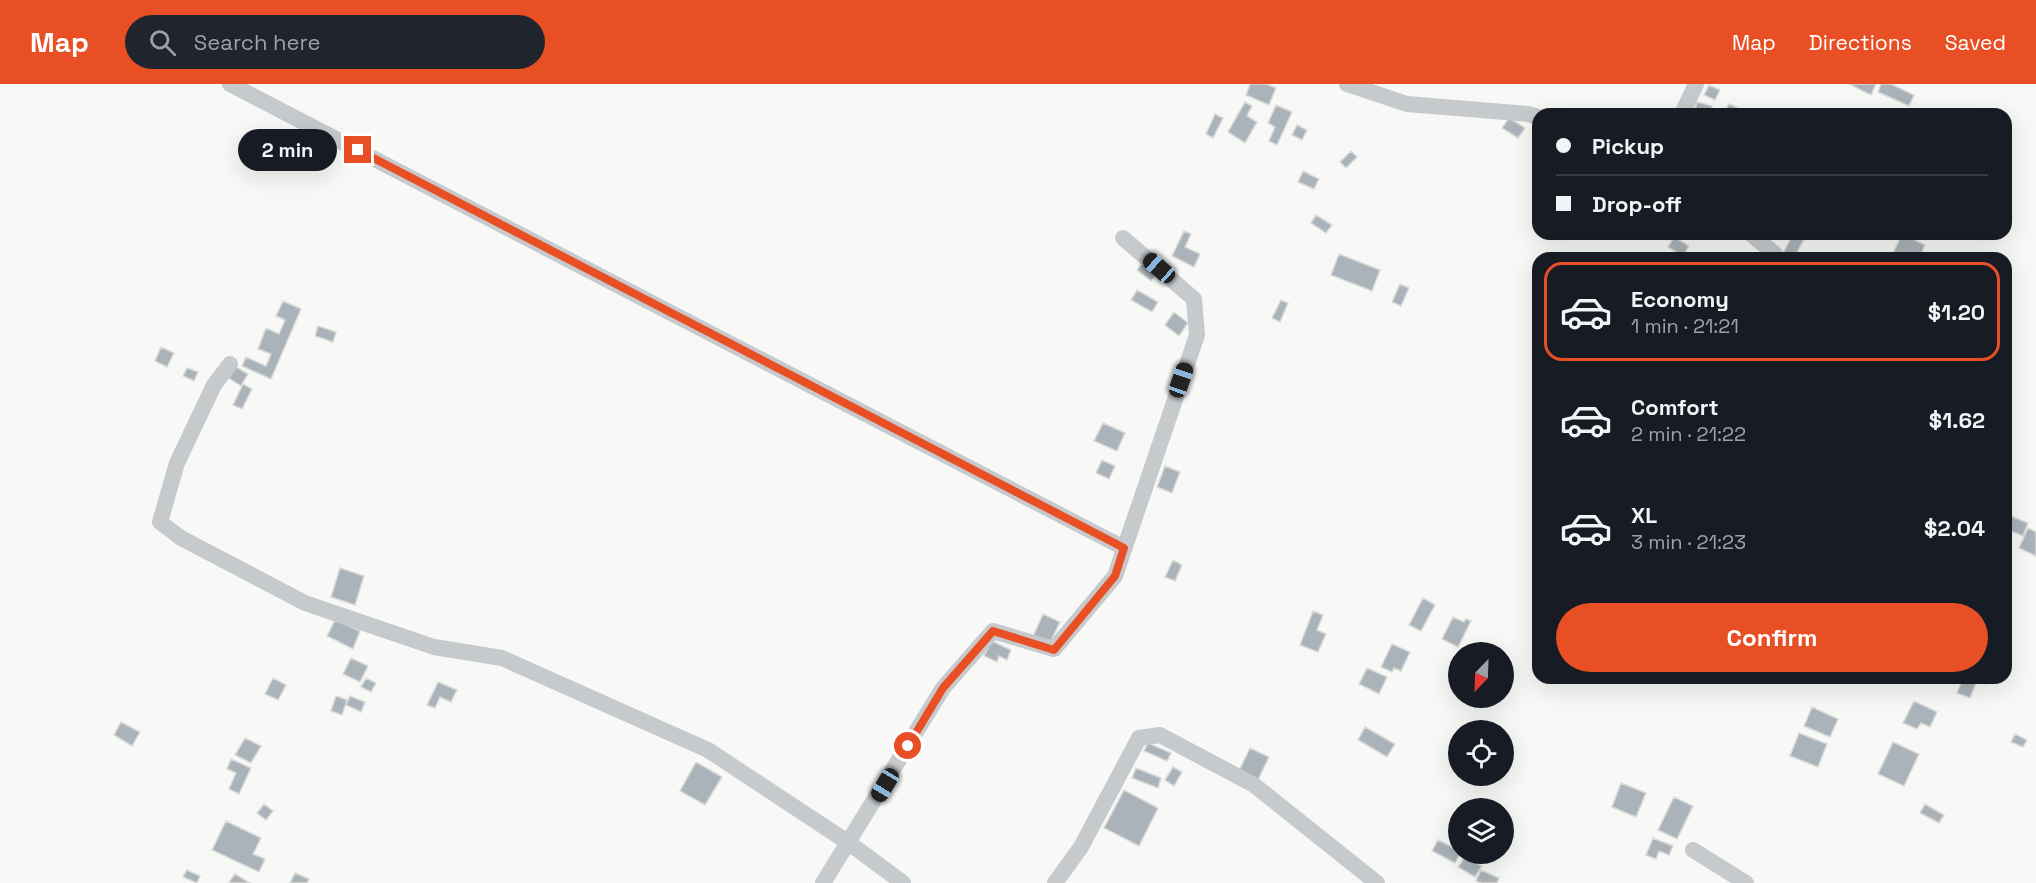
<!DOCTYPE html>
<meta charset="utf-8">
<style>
body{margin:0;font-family:"Space Grotesk",sans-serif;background:#20242c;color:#f1f3f6;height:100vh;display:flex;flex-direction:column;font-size:22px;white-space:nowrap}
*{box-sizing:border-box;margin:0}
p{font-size:20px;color:#9ea1a6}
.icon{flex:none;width:33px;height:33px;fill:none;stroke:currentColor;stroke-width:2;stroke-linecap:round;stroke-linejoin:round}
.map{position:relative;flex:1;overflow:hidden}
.panel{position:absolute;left:1532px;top:168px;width:480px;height:432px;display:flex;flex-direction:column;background:#171b24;border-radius:18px;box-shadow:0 6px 24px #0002}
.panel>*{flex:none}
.hud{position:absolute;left:1532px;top:24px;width:480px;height:132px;border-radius:18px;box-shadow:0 6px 24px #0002;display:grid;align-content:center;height:132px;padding:0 24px;background:#171b24}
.needle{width:39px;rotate:203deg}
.controls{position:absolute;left:1448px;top:558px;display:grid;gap:12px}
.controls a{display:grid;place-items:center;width:66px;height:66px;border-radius:50%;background:#171b24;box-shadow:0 6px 24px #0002;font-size:30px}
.end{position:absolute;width:27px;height:27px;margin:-14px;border:8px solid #e94f25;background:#fff;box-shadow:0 0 0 3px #fff}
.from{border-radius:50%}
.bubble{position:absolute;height:42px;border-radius:21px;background:#171b24;box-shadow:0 6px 24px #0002;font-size:20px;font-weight:800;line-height:42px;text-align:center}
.car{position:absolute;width:18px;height:36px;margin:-18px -9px;border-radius:8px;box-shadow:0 0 4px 2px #0007;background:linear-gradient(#222 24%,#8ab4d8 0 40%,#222 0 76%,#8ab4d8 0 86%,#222 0)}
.hud b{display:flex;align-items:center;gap:21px;height:57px;font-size:22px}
.hud b+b{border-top:2px solid #363941}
.hud i{width:15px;height:15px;background:#f1f3f6}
ul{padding:10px 0 0;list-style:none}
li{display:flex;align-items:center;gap:18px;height:99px;margin:0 12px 9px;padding:0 12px;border:3px solid transparent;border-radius:18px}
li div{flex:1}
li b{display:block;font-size:22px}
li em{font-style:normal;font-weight:800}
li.selected{border-color:#e94f25}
li>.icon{width:54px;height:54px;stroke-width:1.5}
.button{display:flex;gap:12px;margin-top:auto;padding:12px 24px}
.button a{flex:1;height:69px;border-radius:36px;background:#e94f25;color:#fff;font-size:24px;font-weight:800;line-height:69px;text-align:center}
header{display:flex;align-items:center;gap:36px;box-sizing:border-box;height:84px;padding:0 30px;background:#e94f25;color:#fff}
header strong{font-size:28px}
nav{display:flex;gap:33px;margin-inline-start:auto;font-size:21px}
.search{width:420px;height:54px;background:#20242c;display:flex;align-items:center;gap:15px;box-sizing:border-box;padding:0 21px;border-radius:33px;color:#9ea1a6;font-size:22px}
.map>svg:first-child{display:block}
.building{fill:#aab3b9;stroke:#dadad8;stroke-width:1.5}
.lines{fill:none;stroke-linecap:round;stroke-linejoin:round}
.minor{stroke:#c6cacd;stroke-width:16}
.route{stroke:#e94f25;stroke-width:8}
</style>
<header>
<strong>Map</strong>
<div class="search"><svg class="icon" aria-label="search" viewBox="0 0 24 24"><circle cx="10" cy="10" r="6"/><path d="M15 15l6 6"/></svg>Search here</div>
<nav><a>Map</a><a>Directions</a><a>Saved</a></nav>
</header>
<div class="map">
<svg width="2036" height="799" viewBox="0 0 2036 799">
<rect width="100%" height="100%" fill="#f8f8f6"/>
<path class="building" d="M1250 0H1266L1276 4 1269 21 1246 11Z
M1849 0H1876L1871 11Z
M1881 0H1891L1914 11 1909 22 1878 8Z
M1709 1 1720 6 1715 16 1704 11Z
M1245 18 1252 22 1247 32 1257 38 1245 59 1228 48Z
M1697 18 1712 22 1710 30H1694Z
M1729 20 1740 25 1738 30H1724Z
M1276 21 1292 28 1277 61 1269 57 1275 43 1268 39Z
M1215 30 1223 34 1213 54 1206 50Z
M1509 34 1525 44 1518 54 1502 44Z
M1297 41 1307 46 1302 56 1292 51Z
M1351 67 1357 73 1346 84 1340 78Z
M1303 87 1319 95 1314 105 1298 98Z
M1316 131 1332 141 1326 149 1311 139Z
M1184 147 1191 150 1185 163 1200 170 1194 183 1172 172Z
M1793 150H1801L1805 153 1794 174H1788L1782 171Z
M1902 150 1925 161 1919 174H1891Z
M1674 153 1689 162 1683 172 1668 163Z
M1339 170 1380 186 1372 207 1331 191Z
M1144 177 1158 188 1151 197 1137 186Z
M1400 200 1409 204 1401 222 1392 218Z
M1137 206 1158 218 1152 228 1131 216Z
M1281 216 1288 219 1280 238 1272 234Z
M283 217 301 225 271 295 242 282 246 273 266 282 271 270 258 265 266 244 279 250 285 236 276 232Z
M1174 228 1188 239 1179 252 1165 241Z
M318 242 336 248 333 258 315 252Z
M161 263 174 269 167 283 155 277Z
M236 283 248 290 241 302 229 294Z
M187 284 198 288 194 297 183 292Z
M243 300 252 305 242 325 233 321Z
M1103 339 1125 349 1117 367 1094 357Z
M1102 376 1115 382 1109 395 1096 389Z
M1165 382 1180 388 1172 409 1157 403Z
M2008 431 2028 439 2023 452 2006 445Z
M2028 444 2036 448V472L2019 464Z
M1173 476 1182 481 1175 497 1165 493Z
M340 484 364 492 355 521 331 513Z
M1423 514 1435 521 1421 547 1409 541Z
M1313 527 1323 531 1317 546 1326 550 1318 568 1300 561Z
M1043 530 1060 538 1048 563 1032 555Z
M1453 533 1464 538 1466 535 1471 537 1458 563 1442 555Z
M335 536 360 547 353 565 327 552Z
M992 557 1011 566 1007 576 999 572 997 578 984 572Z
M1392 560 1410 568 1401 587 1394 584 1392 588 1381 583Z
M351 574 368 582 360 598 343 590Z
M1367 584 1387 593 1379 610 1359 600Z
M273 594 286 601 278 616 265 610Z
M366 594 376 599 371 608 361 603Z
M1963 594H1988L1985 600 1977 597 1970 614 1957 609Z
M438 598 457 606 451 618 440 613 435 624 427 621Z
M336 612 347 616 342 631 331 627Z
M350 612 365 618 361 628 346 621Z
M1914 617 1937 628 1930 643 1921 639 1917 645 1903 639Z
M1812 623 1838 635 1830 653 1804 642Z
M121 638 140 648 132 662 114 651Z
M1365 643 1395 660 1387 673 1358 656Z
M1799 649 1827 660 1818 683 1790 672Z
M2015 650 2027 656 2023 663 2011 658Z
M245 654 261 662 251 679 235 671Z
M1893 658 1919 670 1904 702 1878 690Z
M1148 659 1171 669 1167 677 1144 667Z
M1250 664 1269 673 1256 700 1237 691Z
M231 675 251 684 239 710 229 705 236 689 227 685Z
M696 678 722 693 705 721 680 707Z
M1173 683 1182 688 1174 702 1165 696Z
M1136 684 1161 694 1158 704 1132 694Z
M1621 699 1646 709 1636 733 1612 723Z
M1124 706 1158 724 1139 762 1104 744Z
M1674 713 1693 722 1677 755 1658 746Z
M264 720 273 727 266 736 257 729Z
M1925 720 1944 731 1939 739 1920 729Z
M226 737 261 754 253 770 265 775 259 788 212 766Z
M1653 754 1673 762 1669 771 1659 767 1656 775 1646 771Z
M1438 756 1458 766V770H1460L1455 779 1432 767Z
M1467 770H1485L1478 780 1482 782 1475 793 1458 783Z
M187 786 200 792 197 799 183 793Z
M1481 786 1499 794 1497 799H1481L1476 797Z
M295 789 309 795 307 799H290Z
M235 790 250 799H231L229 798Z"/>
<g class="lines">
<path class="minor" d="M230 0 1124 464
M1347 0 1407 20 1528 30 1538 33
M1682 30 1696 0
M1751 150 1775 170 1776 174
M230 280 214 301 177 379 160 438 181 454 305 519 434 563 502 574 708 666 849 759 903 799
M1693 766 1746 799
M823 799 943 604 993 547 1054 565 1115 492 1197 251 1194 215 1123 154
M1055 799 1081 763 1139 654 1160 651 1254 701 1377 799"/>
</g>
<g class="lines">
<path class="route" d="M358 66 1124 464 1115 492 1054 566 993 547 943 604 908 662"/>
</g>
</svg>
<div class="controls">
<a><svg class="needle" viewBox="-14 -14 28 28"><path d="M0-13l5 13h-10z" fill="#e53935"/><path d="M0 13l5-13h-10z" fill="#9ea1a6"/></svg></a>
<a><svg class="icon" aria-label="locate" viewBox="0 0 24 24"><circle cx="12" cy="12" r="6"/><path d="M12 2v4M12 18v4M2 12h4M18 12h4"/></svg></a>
<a><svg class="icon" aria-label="layers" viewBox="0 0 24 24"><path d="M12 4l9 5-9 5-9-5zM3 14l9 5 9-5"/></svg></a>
</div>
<i class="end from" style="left:908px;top:662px"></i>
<i class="end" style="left:358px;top:66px"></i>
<div class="bubble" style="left:238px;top:45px;width:99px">2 min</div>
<i class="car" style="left:1159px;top:184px;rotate:311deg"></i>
<i class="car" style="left:1181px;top:296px;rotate:19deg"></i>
<i class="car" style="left:885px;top:701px;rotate:211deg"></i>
<div class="hud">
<b><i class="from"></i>Pickup</b>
<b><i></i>Drop-off</b>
</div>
<section class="panel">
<ul>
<li class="selected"><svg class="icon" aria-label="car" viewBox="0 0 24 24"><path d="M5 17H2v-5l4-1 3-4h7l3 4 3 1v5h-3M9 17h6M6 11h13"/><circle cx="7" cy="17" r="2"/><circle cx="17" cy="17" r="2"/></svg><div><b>Economy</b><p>1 min · 21:21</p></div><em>$1.20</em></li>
<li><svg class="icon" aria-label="car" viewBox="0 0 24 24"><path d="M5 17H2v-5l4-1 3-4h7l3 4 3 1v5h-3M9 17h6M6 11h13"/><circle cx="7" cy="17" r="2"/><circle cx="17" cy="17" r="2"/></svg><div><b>Comfort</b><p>2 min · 21:22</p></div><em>$1.62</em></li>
<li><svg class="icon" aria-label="car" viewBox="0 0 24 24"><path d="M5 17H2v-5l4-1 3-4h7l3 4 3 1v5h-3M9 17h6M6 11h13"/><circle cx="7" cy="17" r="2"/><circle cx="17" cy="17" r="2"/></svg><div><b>XL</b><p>3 min · 21:23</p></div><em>$2.04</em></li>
</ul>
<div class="button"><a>Confirm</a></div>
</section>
</div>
